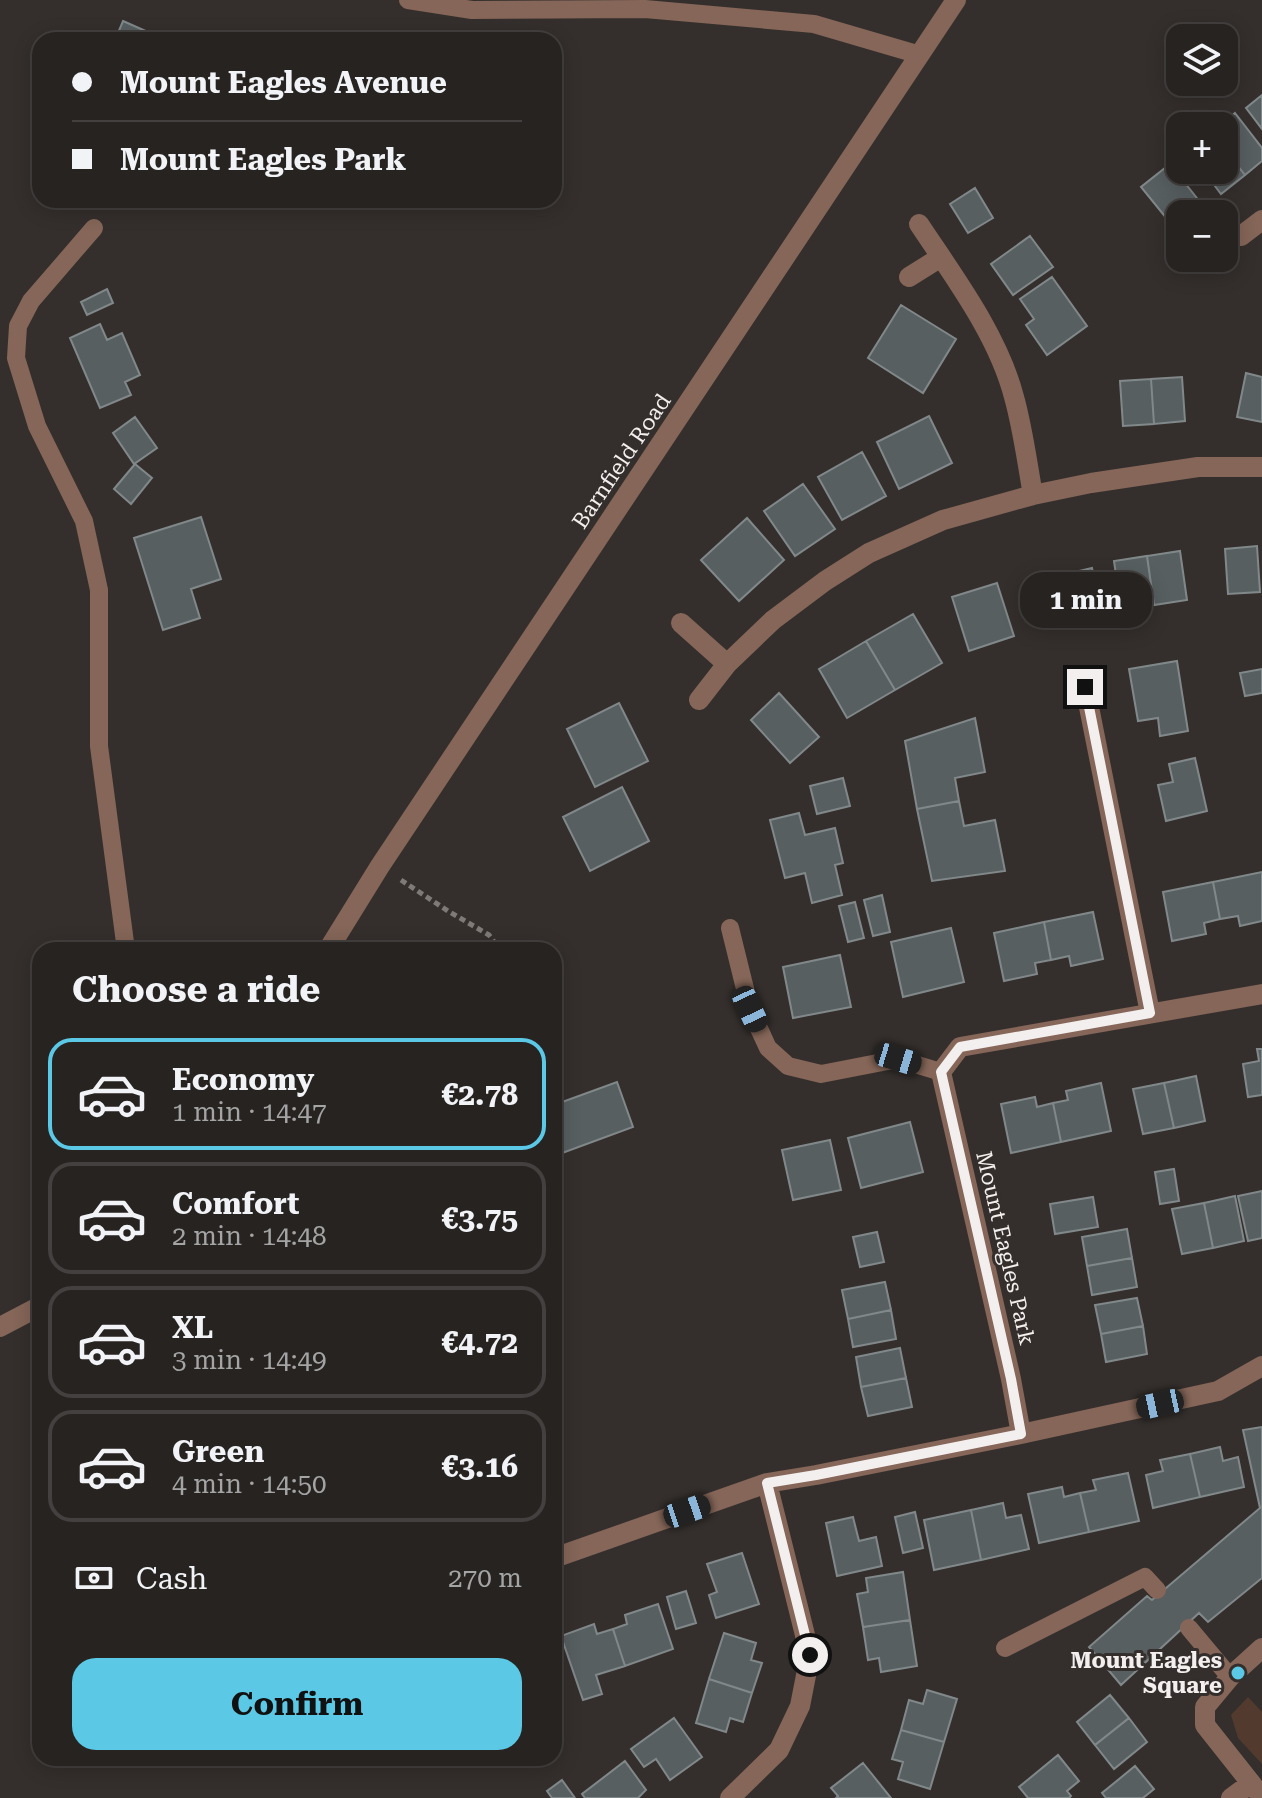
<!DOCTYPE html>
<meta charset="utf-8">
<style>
body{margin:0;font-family:"Roboto Serif",serif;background:#2f2b2a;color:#f1f3f6;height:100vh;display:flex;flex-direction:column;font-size:30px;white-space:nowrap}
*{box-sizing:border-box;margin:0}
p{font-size:26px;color:#a4a4a5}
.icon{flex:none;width:44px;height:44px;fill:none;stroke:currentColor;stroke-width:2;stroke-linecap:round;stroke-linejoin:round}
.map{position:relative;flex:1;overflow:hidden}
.side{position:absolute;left:32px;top:942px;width:530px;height:824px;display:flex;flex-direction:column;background:#272321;border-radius:24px;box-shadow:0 4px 20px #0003,0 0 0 2px #43403f}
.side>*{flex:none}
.top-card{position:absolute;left:32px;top:32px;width:530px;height:176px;border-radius:24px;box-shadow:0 4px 20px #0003,0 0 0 2px #43403f;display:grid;align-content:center;height:176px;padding:0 40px;background:#272321}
.controls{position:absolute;left:1166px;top:24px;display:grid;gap:16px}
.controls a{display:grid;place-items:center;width:72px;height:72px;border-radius:16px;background:#272321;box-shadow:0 4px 20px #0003,0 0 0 2px #43403f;font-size:40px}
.end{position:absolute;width:36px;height:36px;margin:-18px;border:10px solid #f3efee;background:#111;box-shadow:0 0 0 4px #111}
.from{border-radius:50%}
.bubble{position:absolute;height:56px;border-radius:24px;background:#272321;box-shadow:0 4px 20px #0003,0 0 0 2px #43403f;font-size:26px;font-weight:700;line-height:56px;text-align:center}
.car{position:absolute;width:24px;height:48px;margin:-24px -12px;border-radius:10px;box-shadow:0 0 6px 2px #0007;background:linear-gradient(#222 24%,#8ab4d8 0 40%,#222 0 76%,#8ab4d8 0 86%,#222 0)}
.top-card b{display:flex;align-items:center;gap:28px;height:76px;font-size:30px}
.top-card b+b{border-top:2px solid #43403f}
.top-card i{width:20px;height:20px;background:#f1f3f6}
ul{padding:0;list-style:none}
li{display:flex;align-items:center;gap:24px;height:112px;margin:0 16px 12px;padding:0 24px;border:4px solid #43403f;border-radius:24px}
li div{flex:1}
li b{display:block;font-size:30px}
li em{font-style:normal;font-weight:700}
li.on{border-color:#5bc8e6}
li>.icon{width:72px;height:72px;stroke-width:1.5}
h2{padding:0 40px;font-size:36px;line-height:96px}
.pay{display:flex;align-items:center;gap:20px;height:88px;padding:0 40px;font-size:30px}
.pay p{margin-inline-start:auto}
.button{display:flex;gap:16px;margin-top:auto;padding:16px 40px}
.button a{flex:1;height:92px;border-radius:24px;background:#5bc8e6;color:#111;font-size:32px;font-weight:700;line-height:92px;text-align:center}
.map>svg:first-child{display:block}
.garden{fill:#523a2e}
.building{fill:#585f61;stroke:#81888a;stroke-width:2}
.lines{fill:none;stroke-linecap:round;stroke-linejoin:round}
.path{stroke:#7e7a77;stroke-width:5;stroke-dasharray:6 4;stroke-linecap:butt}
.lane{stroke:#856658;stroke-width:18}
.street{stroke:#856658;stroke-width:20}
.route{stroke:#f3efee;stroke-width:10}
.poi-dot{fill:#5bc8e6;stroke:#342f2c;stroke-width:3}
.labels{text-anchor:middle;stroke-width:6;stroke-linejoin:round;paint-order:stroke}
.street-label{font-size:22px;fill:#f3efee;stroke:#342f2c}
.poi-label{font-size:22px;font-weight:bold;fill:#f3efee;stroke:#342f2c;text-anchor:end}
</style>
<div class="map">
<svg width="1262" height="1798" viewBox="0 0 1262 1798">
<rect width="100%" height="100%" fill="#342f2c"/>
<path class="garden" d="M1248 1697 1262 1712V1764L1238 1738 1231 1715Z"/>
<path class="building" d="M123 21 166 40H115Z
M1262 95V129L1246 108Z
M1235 113 1262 148V161L1245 175 1224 148V126H1219Z
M1224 148 1245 175 1221 194 1203 170H1224Z
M1170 164 1204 207 1196 214H1180V227L1176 230 1141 187Z
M975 188 993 218 968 233 950 204Z
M1030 236 1053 267 1013 295 991 264Z
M1052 277 1087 326 1047 355 1026 325 1034 319 1020 299Z
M107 289 113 303 87 315 81 302Z
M901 305 956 339 923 393 868 358Z
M100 324 107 340 122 333 140 375 125 382 131 395 100 408 70 338Z
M1246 373 1262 377V422L1237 417Z
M1182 377 1185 421 1154 424 1151 379Z
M1151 379 1154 424 1123 426 1120 381Z
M929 416 952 463 899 489 877 442Z
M135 417 157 448 134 464 113 433Z
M862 452 886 496 842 520 818 477Z
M135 464 152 478 131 504 114 489Z
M803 484 835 529 795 556 764 511Z
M201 517 221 579 191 589 200 618 163 630 134 538Z
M747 518 784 560 739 601 701 560Z
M1257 546 1260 592 1228 594 1225 549Z
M1180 551 1187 600 1154 605 1147 556Z
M1147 556 1154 605 1121 610 1114 561Z
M1092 568 1101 612 1071 618 1062 575Z
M1062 575 1071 618 1041 625 1032 582Z
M997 583 1014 636 969 651 952 597Z
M913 614 942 663 895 690 866 641Z
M866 641 895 690 847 718 819 669Z
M1177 661 1188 731 1160 736 1158 718 1138 721 1129 669Z
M1262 669V693L1245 696 1240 673Z
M779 693 819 737 790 763 751 720Z
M619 703 648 761 595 787 567 729Z
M975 718 985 772 955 778 959 801 917 809 905 741Z
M1195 758 1207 811 1166 821 1158 785 1173 782 1169 764Z
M843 778 850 806 817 814 810 786Z
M622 787 649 841 590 871 563 817Z
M959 801 964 826 995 820 1005 871 932 881 917 809Z
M799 813 805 835 835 828 843 863 835 865 842 895 812 903 805 873 785 878 770 820Z
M1262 872V921L1240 926 1238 916 1220 919 1213 882Z
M1213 882 1220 919 1204 923 1206 934 1172 941 1163 892Z
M882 895 890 932 873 936 864 900Z
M855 902 864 938 848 942 839 906Z
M1093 912 1103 959 1071 966 1069 956 1051 960 1044 922Z
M1044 922 1051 960 1035 963 1037 974 1004 981 994 933Z
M951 928 964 982 903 997 891 942Z
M840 955 851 1007 793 1018 783 967Z
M1257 1049H1262V1095L1248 1097 1243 1064 1259 1061Z
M1196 1076 1205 1121 1174 1128 1164 1083Z
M617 1082 633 1127 554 1156V1105Z
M1101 1083 1111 1131 1061 1142 1053 1103 1068 1100 1066 1091Z
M1164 1083 1174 1128 1143 1134 1133 1089Z
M1035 1097 1037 1107 1053 1103 1061 1142 1011 1153 1001 1104Z
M910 1122 923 1172 861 1188 848 1138Z
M830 1140 841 1190 793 1200 782 1150Z
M1174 1169 1179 1201 1160 1204 1155 1172Z
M1262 1191V1238L1248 1241 1238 1196Z
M1235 1196 1244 1241 1213 1248 1204 1203Z
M1093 1197 1098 1227 1055 1234 1050 1204Z
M1204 1203 1213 1248 1182 1254 1172 1209Z
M1127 1229 1132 1258 1087 1266 1082 1237Z
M877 1232 884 1262 860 1267 853 1237Z
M1132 1258 1137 1287 1092 1295 1087 1266Z
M885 1282 891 1310 848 1319 842 1290Z
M1137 1298 1143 1326 1101 1334 1095 1305Z
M891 1310 896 1339 853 1347 848 1319Z
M1143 1326 1147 1354 1106 1362 1101 1334Z
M900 1348 906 1378 861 1387 856 1357Z
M906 1378 912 1407 868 1416 861 1387Z
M1262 1427V1578L1208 1622 1199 1613 1121 1685 1089 1647 1147 1596 1152 1600 1260 1508 1243 1430Z
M1220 1447 1223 1461 1238 1457 1244 1487 1200 1497 1190 1454Z
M1190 1454 1200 1497 1153 1508 1146 1475 1163 1471 1160 1460Z
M1128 1473 1139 1521 1089 1532 1080 1493 1096 1490 1093 1480Z
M1062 1487 1064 1497 1080 1493 1089 1532 1039 1543 1028 1494Z
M1003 1503 1006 1518 1021 1515 1029 1549 981 1560 971 1510Z
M971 1510 981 1560 934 1570 924 1520Z
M915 1512 923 1548 903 1553 895 1517Z
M853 1517 859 1541 876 1537 882 1566 837 1576 826 1523Z
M742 1553 759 1604 716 1618 709 1595 717 1592 707 1564Z
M903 1572 910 1620 863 1627 857 1594 868 1592 866 1578Z
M686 1591 696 1623 676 1629 667 1597Z
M658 1604 673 1649 625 1666 613 1629 627 1624 625 1615Z
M910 1620 917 1666 881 1672 879 1658 868 1660 863 1627Z
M594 1624 597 1634 613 1629 625 1666 596 1675 602 1694 583 1700 561 1636Z
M724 1633 756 1643 751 1660 762 1663 752 1693 709 1679Z
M709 1679 752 1693 743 1722 730 1718 726 1732 696 1723Z
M927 1690 957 1699 944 1742 901 1730 909 1700 923 1704Z
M1110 1695 1129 1718 1095 1745 1077 1722Z
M674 1718 702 1757 670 1780 656 1759 644 1767 631 1749Z
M1129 1718 1147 1742 1114 1769 1095 1745Z
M901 1730 944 1742 930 1789 898 1779 903 1762 892 1759Z
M1058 1755 1079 1781 1067 1791 1071 1796 1069 1798H1028L1019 1787Z
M625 1761 646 1790 638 1798H585L582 1794Z
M863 1763 891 1798H836L838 1796 831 1788Z
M1135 1766 1154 1789 1143 1798H1106L1102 1793Z
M562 1780 575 1798H552L547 1791Z"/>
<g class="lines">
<path class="path" d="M401 880 448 911 489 935 500 950"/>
<path class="lane" d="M408 0 472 10 645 9 814 24 920 55
M94 228 31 301 18 326 16 358 37 426 84 521 99 590V746L126 950
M730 928 750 1009 768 1048 788 1066 821 1074 898 1059 941 1072
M1189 1628 1230 1677
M1005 1648 1145 1577 1157 1590"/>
<path class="street" d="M919 224C954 277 998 335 1014 397 1023 429 1027 462 1033 495
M1241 236 1262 220
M909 277 941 257
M681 623 727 664
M1085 687 1150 1013
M699 700 727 664 773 620 825 581 869 553 943 520 1033 495 1091 483 1198 467H1262
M328 950 380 866 956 0
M0 1327 40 1306
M1021 1434 1011 1379 941 1072 960 1047 1262 994
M554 1558 767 1483 816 1475 1021 1434 1218 1391 1262 1366
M1262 1648 1230 1677 1205 1707V1725L1262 1797
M730 1798 779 1750 800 1706 810 1655 767 1483
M1231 1798 1250 1784"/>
</g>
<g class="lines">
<path class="route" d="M810 1655 767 1483 816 1475 1021 1434 1011 1379 941 1072 960 1047 1150 1013 1085 687"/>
</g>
<circle class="poi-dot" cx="1238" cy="1673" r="8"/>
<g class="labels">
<g class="street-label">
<text transform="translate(621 461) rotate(-56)" y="8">Barnfield Road</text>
<text transform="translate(1006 1248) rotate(77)" y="8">Mount Eagles Park</text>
</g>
<g class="poi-label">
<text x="1222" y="1668">Mount Eagles<tspan x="1222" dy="25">Square</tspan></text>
</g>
</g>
</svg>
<div class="controls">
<a><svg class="icon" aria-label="layers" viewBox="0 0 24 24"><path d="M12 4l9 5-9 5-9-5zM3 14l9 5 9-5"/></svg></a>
<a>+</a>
<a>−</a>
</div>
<i class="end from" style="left:810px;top:1655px"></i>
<i class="end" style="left:1085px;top:687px"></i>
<div class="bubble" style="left:1020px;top:572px;width:132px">1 min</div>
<i class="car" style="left:750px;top:1009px;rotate:155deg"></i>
<i class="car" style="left:898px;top:1059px;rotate:107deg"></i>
<i class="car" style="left:1160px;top:1404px;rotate:258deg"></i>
<i class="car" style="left:687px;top:1511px;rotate:71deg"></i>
<div class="top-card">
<b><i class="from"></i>Mount Eagles Avenue</b>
<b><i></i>Mount Eagles Park</b>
</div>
<section class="side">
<h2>Choose a ride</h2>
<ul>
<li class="on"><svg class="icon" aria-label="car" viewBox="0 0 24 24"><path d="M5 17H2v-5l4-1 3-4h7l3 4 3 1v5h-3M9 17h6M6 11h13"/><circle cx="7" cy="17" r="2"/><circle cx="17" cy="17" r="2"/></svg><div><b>Economy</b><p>1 min · 14:47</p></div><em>€2.78</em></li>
<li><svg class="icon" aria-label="car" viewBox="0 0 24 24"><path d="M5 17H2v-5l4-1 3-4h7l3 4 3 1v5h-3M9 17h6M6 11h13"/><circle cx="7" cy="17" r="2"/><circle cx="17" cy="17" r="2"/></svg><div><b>Comfort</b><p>2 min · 14:48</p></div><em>€3.75</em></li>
<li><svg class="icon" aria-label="car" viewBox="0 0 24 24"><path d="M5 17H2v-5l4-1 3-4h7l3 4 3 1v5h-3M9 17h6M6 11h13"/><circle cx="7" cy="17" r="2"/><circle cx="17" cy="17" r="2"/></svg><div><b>XL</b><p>3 min · 14:49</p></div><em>€4.72</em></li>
<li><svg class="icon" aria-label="car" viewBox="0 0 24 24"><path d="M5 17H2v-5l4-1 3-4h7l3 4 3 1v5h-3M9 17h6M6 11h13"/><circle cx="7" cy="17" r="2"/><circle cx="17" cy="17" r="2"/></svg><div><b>Green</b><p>4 min · 14:50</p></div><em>€3.16</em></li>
</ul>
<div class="pay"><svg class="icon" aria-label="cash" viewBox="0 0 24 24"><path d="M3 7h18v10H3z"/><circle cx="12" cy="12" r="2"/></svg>Cash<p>270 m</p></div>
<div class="button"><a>Confirm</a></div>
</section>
</div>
